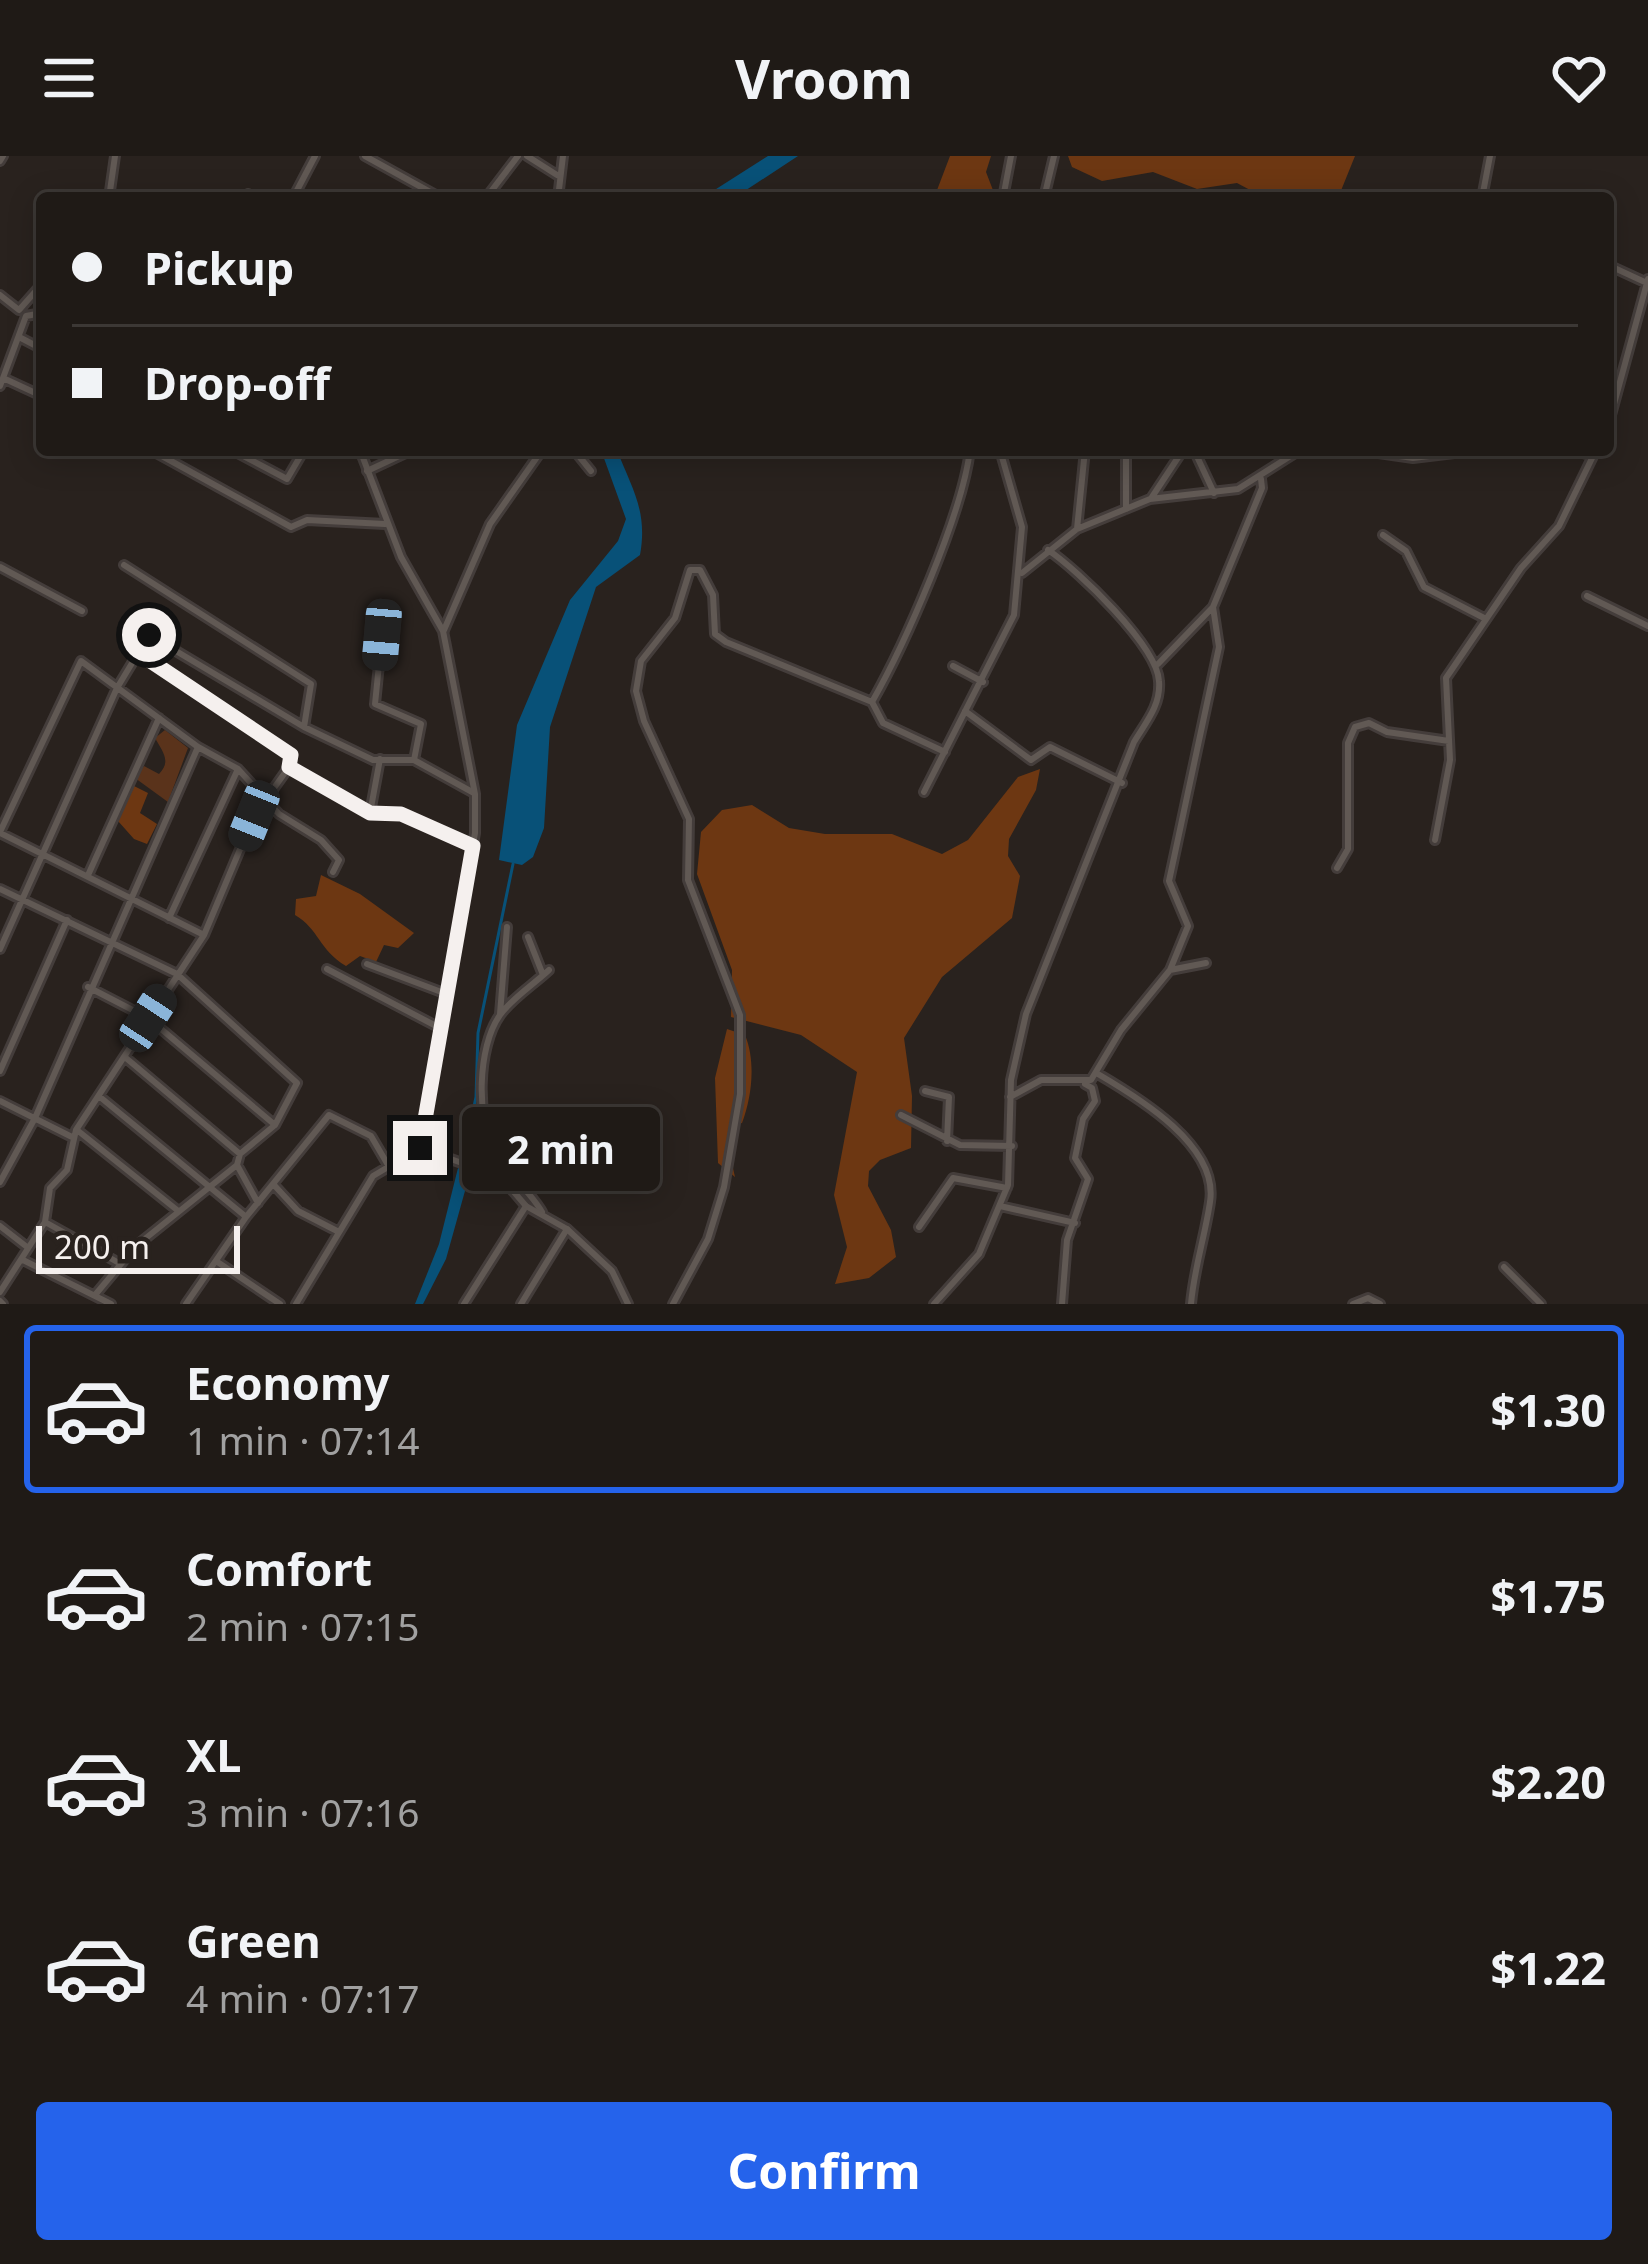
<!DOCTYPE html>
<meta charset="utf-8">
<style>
body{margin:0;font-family:"Noto Sans",sans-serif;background:#27231f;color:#f1f3f6;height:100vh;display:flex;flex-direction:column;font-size:45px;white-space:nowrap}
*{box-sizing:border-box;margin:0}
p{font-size:39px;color:#a1a1a1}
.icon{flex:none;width:66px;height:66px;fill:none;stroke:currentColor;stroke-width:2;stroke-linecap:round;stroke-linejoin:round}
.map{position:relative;height:1148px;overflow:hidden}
.drawer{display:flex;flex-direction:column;background:#1f1a16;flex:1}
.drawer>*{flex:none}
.top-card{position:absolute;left:36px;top:36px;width:1578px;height:264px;border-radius:12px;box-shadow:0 6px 30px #0003,0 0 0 3px #3c3835;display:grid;align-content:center;height:264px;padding:0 36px;background:#1f1a16}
.scale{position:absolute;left:36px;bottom:30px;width:204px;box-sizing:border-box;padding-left:12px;border:6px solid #f5f0ee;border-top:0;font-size:33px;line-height:42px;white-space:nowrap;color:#f5f0ee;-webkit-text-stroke:9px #29221e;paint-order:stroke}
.end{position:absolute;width:54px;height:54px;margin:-27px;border:15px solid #f5f0ee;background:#111;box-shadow:0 0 0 6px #111}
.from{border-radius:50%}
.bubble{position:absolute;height:84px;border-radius:12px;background:#1f1a16;box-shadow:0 6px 30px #0003,0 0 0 3px #3c3835;font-size:39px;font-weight:700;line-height:84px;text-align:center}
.car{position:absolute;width:36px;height:72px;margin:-36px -18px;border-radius:15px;box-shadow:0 0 9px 3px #0007;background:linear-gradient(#222 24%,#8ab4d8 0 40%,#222 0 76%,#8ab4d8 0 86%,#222 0)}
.top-card b{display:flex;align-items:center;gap:42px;height:114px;font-size:45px}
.top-card b+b{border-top:3px solid #3c3835}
.top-card i{width:30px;height:30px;background:#f1f3f6}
ul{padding:21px 0 0;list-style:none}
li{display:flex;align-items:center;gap:36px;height:168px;margin:0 24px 18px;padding:0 12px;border:6px solid transparent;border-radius:12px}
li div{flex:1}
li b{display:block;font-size:45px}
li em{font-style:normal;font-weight:700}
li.selected{border-color:#2563eb}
li>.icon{width:108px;height:108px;stroke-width:1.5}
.button{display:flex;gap:24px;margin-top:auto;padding:24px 36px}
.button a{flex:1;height:138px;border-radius:12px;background:#2563eb;color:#fff;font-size:48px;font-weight:700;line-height:138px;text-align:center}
header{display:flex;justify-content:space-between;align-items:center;height:156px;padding:0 36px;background:#1f1a16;font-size:54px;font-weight:700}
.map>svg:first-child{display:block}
.green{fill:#5a331b}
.forest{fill:#6d3712}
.water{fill:#085178}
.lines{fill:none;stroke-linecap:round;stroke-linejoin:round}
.stream{stroke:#085178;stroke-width:3}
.minor-casing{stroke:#443d3b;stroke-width:12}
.tertiary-casing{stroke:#443d3b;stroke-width:12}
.minor{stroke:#615954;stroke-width:6}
.tertiary{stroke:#615954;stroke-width:6}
.route{stroke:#f5f0ee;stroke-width:15}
</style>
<header><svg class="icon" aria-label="menu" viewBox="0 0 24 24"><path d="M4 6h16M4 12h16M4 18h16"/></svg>Vroom<svg class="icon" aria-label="heart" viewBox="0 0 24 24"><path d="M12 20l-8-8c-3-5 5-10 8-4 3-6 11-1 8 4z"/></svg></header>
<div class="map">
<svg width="1648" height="1148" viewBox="0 0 1648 1148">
<rect width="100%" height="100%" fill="#29221e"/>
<path class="green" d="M165 574 188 592 168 646 135 622 144 610 159 618C172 605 162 595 155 582Z"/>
<path class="forest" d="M950 0H991L986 16 996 42H934Z
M1068 0H1355L1338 42H1265L1237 27 1197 33 1153 16 1102 25 1072 11Z
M1040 613 1036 634 1009 683 1008 700 1020 720 1012 762 942 821 904 882 912 940 911 992 880 1004 869 1015 868 1030 891 1074 896 1101 869 1122 835 1128 847 1091 834 1039 857 916 801 879 731 861 732 814 697 718 701 676 722 654 752 649 789 672 825 678H892L942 698 968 684 1018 621Z
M134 630 148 637 140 657 157 668 147 688 134 683 118 665Z
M321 719 360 738 414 777 398 792 384 789 376 806 360 800 346 810C319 794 319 773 295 759L296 743 316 740Z
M727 873 745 879C756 905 752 941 742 967L732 970 728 990 735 1021 718 1007 715 922Z"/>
<path class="water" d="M768 0H798L734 42H702Z
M601 294H617C632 333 648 355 640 399L596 431 550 571 544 672 533 701 522 709 499 704 517 569 570 444 618 385 626 363Z
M458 1012 470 1017 446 1103 423 1148H415L439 1088Z"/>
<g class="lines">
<path class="stream" d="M460 1017 476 941 478 877 513 708"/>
<defs>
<path id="minor" d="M365 0 441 42
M527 0 557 19
M0 5 3 0
M248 38 255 42
M293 42 315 0
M486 42 518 0
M558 42 563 0
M1003 42 1011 0
M1044 42 1054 0
M1482 42 1490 0
M1608 109 1647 127
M0 139 19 154 42 128
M21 182 42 193
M3 222 42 240
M0 230 26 160 42 157
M1608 270 1648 123
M151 294 291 371 307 364 385 368
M232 294 287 323 304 294
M574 294 591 315
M1194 294 1214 337
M1358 294 1413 302 1479 294
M1573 294 1593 300
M367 315 412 294
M1152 341 1183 294
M1126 353V294
M1077 373 1085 294
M1383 379 1406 395 1424 431 1486 463
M124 409 311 528 304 571
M0 411 82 455
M1022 417 1077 373 1150 343 1238 333 1300 294
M1587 440 1648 470
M444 474 490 368 542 294
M1158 508 1213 451 1262 332 1261 323
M953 510 983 526
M872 546C905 488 962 359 970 294
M965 555 1031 604 1050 591 1122 627
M414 604 474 637
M289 611 370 657 380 603
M924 636 1014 459 1022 371 1000 294
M370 657 401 658 473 690
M0 676 81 505 198 591 238 613 279 658 321 684 339 704 333 716
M0 677 204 779
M1435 684 1450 604 1446 522 1521 412 1559 370 1596 294
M1337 712 1348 693V587L1355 571 1369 567 1387 576 1449 585
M89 717 159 562
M0 733 177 818 297 927 275 969 240 998 237 1009 136 1090 95 1139
M169 762 238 613
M528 781 543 819
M0 793 117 532 149 479 304 571 373 604H414L421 568 375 548 382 479
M367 808 444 837
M327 813 438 871
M1170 814 1206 807
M88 831 148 862 275 969
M500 858 507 771
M126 902 240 998
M0 915 67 764
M1098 918C1139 942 1219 990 1210 1046 1205 1080 1194 1113 1191 1148
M925 935 949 941 947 985
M100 941 245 1060
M1010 941 1041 924H1091L1121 874 1170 814 1188 770 1169 725 1219 491 1213 451
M0 945 72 981
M901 959 960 989 1012 990
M77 974 177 1054
M237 1009 258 1047
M0 1026 35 962 198 591
M274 1029 298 1055 337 1075
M1000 1050 1075 1067
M542 1056C529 1034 506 1016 495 997 476 964 477 891 500 859 511 843 534 828 549 814
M45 1066 119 1107
M0 1070 27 1091
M919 1071 953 1022 1007 1032
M23 1104 111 1148
M216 1105 280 1148
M1504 1111 1541 1148
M0 1136 45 1066 50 1032 67 1014 76 974 204 779 254 660 289 611 291 599 141 499
M0 1145 3 1148
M186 1148 246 1061 329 959 371 980 388 1009
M296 1148 373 1020 420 992
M464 1148 526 1050
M521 1148 567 1073
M673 1148 708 1083 724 1031 740 938V859L688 724 689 663 644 565 636 535 641 505 675 462 690 414H700L713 439 715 478 726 486 872 546 883 567 945 596
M934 1148 979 1098 1008 1029 1011 924 1026 858 1134 586C1146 566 1161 549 1159 525 1157 490 1078 414 1048 394
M1062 1148 1067 1084 1088 1023 1075 1002 1083 963 1095 945 1092 932 1085 928
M1353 1148 1368 1142 1380 1148"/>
<path id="tertiary" d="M109 42 115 0
M360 294 401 401 443 475 475 638V677L420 992 501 1021 526 1050 567 1073 612 1115 628 1148"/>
</defs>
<use href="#minor" class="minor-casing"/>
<use href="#tertiary" class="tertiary-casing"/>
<use href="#minor" class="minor"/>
<use href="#tertiary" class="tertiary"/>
</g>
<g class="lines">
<path class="route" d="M149 479 140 498 291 599 289 611 370 657 401 658 473 690 420 992"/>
</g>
</svg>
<div class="scale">200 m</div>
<i class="end from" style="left:149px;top:479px"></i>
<i class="end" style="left:420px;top:992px"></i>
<div class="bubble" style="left:462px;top:951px;width:198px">2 min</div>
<i class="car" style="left:382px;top:479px;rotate:185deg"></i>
<i class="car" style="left:254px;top:660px;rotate:202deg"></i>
<i class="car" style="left:148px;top:862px;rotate:33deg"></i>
<div class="top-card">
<b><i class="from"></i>Pickup</b>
<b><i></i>Drop-off</b>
</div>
</div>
<section class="drawer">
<ul>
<li class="selected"><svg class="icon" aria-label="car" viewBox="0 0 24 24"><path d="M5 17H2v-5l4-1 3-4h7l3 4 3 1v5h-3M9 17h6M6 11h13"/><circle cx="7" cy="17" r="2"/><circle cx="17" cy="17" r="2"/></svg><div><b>Economy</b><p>1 min · 07:14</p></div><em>$1.30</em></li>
<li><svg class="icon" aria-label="car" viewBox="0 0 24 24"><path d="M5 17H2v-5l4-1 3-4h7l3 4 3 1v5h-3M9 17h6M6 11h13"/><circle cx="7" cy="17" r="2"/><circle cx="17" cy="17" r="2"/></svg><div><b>Comfort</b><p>2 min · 07:15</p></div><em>$1.75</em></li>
<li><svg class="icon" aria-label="car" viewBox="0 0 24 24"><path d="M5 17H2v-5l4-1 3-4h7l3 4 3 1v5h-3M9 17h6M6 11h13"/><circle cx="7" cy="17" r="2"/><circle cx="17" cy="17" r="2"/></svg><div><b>XL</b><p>3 min · 07:16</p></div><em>$2.20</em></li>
<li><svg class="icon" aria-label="car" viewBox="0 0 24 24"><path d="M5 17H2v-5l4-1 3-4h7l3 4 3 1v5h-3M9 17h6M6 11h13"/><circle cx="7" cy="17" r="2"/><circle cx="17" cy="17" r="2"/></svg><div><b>Green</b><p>4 min · 07:17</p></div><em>$1.22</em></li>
</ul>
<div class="button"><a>Confirm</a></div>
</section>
